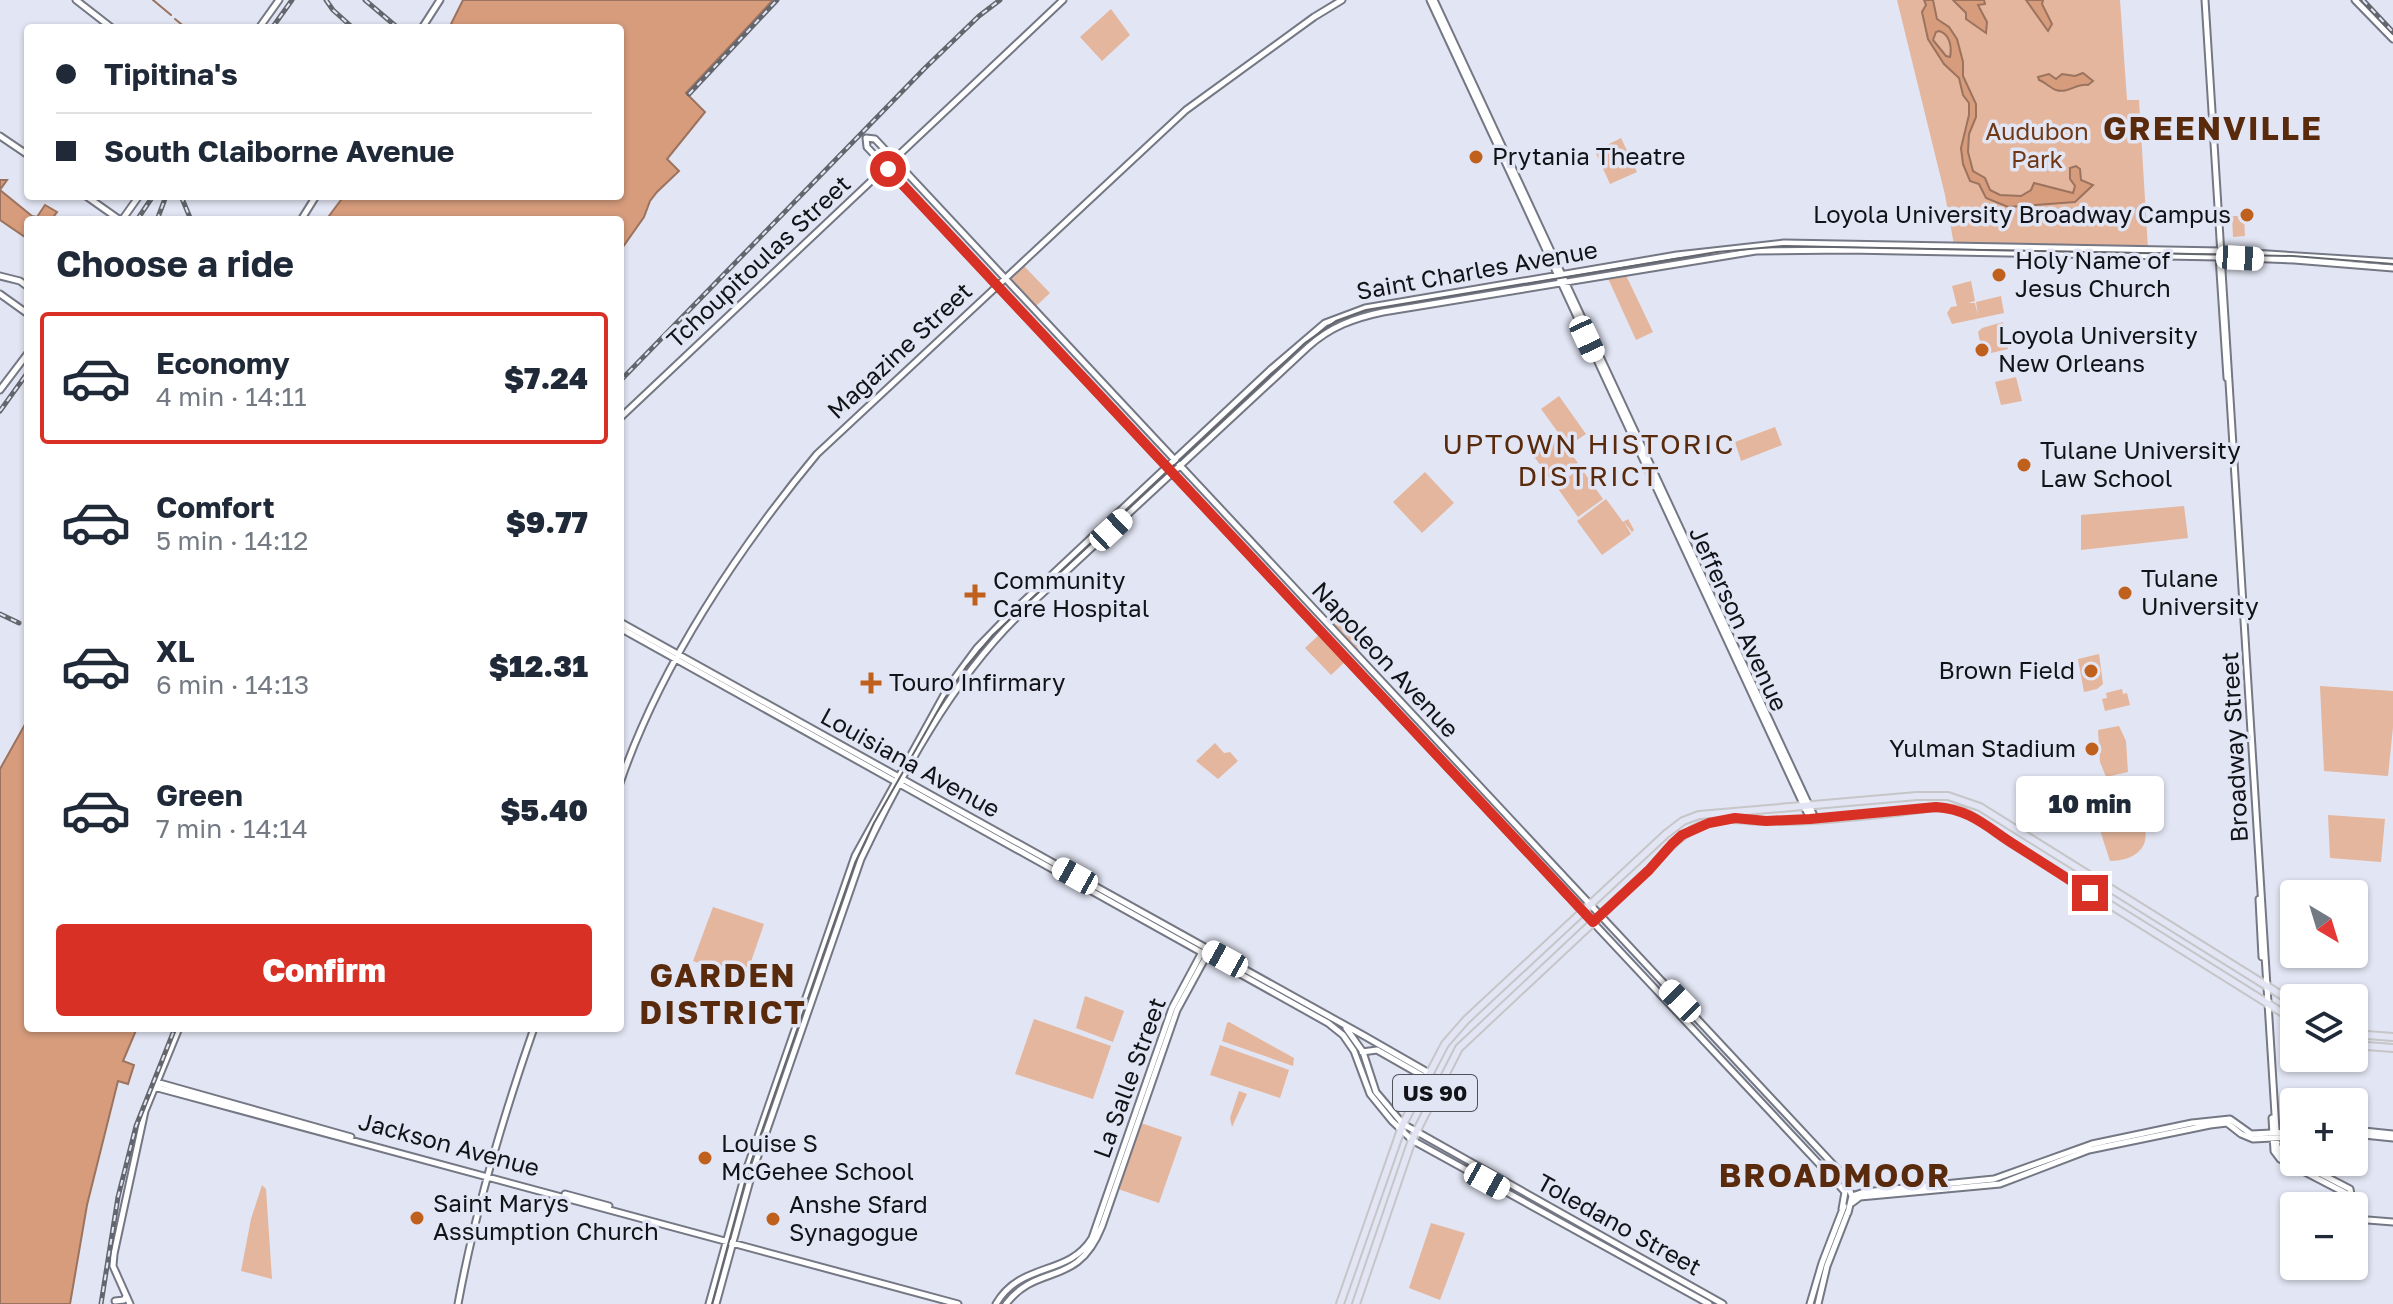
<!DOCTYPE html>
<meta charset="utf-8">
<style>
body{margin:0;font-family:"Golos Text",sans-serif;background:#f6f6f7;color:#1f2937;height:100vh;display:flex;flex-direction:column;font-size:30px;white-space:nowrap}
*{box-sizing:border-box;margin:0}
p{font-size:26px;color:#747a83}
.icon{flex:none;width:44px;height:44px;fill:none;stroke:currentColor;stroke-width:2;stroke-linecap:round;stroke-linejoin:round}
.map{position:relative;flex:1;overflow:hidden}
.details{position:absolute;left:24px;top:216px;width:600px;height:816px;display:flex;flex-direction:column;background:#fff;border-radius:8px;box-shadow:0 2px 6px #0004}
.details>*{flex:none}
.top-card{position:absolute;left:24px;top:24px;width:600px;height:176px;border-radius:8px;box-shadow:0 2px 6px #0004;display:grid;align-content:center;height:176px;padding:0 32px;background:#fff}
.needle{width:52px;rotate:142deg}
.buttons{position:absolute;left:2280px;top:880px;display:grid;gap:16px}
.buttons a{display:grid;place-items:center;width:88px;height:88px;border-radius:8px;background:#fff;box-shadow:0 2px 6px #0004;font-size:40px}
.end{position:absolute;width:36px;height:36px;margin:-18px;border:10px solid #d93025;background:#fff;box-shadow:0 0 0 4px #fff}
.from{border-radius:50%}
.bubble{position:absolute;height:56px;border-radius:8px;background:#fff;box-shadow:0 2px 6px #0004;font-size:26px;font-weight:800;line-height:56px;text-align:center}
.car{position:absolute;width:24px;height:48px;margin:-24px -12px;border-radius:10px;box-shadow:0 0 6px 2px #0007;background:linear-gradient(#fff 24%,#345 0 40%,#fff 0 76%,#345 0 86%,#fff 0)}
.top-card b{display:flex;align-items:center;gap:28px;height:76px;font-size:30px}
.top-card b+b{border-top:2px solid #e0e1e3}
.top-card i{width:20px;height:20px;background:#1f2937}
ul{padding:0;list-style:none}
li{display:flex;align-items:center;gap:24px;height:132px;margin:0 16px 12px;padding:0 16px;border:4px solid transparent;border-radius:8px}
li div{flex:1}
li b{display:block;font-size:30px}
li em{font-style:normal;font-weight:800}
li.active{border-color:#d93025}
li>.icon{width:72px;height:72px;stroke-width:1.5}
h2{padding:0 32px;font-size:36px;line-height:96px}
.button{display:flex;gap:16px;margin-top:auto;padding:16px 32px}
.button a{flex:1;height:92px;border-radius:8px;background:#d93025;color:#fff;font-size:32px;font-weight:800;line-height:92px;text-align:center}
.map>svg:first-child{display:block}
.green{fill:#e4b69d}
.water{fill:#d69c7c;stroke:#9b735e;stroke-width:2;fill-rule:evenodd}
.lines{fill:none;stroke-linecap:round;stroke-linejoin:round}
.stream{stroke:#9b735e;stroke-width:2}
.secondary-casing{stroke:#747784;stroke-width:9}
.primary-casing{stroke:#c6c6c8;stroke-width:10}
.secondary{stroke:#fff;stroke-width:5}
.primary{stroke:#e3e5f4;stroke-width:6}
.tram{stroke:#64666e;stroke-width:2}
.rail-casing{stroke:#64666e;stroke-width:5}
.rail{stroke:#e2e5f3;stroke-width:2;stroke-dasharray:6;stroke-linecap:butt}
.route{stroke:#d93025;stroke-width:10}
.poi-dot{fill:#c0601d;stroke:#e2e5f3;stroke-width:3}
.labels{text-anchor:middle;stroke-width:7;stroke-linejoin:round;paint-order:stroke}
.shield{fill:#e2e5f3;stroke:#50525a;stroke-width:2}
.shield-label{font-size:22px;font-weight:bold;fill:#121318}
.park-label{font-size:24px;fill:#6f3917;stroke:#e2e5f3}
.poi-label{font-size:24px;fill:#121318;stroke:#e2e5f3;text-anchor:start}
.street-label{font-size:24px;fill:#121318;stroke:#e2e5f3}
.quarter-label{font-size:28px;letter-spacing:2px;fill:#592b0c;stroke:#e2e5f3}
.district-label{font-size:32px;font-weight:bold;letter-spacing:2px;fill:#592b0c;stroke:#e2e5f3}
</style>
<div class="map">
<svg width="2393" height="1304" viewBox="0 0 2393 1304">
<rect width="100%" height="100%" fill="#e2e5f3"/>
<path class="green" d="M1897 0H2120L2127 100H2139L2148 249 1954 245 1945 195Z
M1111 9 1130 35 1102 61 1080 37Z
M1621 138 1637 172 1610 184 1595 151Z
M2232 216H2244L2245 236 2233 237Z
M1023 265 1050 293 1034 308 1008 279Z
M1624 271 1653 332 1636 340 1606 274Z
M1971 281 1975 301 1968 303H1975L1978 316 1976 302 2001 296 2004 313 1952 324 1947 313 1951 307 1957 306 1952 286Z
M2003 322 2008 349 1983 355 1978 332 1982 328Z
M2016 377 2022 401 2001 405 1995 382Z
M1559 396 1586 434 1568 446 1541 409Z
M1775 427 1782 445 1741 461 1735 442Z
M1556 433 1578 463 1552 481 1530 451Z
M1581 468 1603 499 1578 517 1556 486Z
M1425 472 1454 503 1422 533 1393 502Z
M1606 499 1623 522 1628 519 1634 530 1632 532 1624 522 1631 534 1602 555 1577 521Z
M2184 506 2188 538 2081 550V515Z
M1345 611 1370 638 1357 651 1331 624Z
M1321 633 1347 660 1331 675 1305 648Z
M2099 654 2103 684 2097 689 2084 692 2078 659Z
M2320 686 2393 691V727L2388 776 2324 771Z
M2122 689 2123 694 2127 693 2130 705 2105 711 2102 699 2107 698 2106 693Z
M2119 726 2126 741 2128 772 2106 777 2100 762 2098 730Z
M1215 743 1224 753 1230 752 1238 761 1218 779 1196 761Z
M2139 813C2155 842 2141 860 2110 861L2097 821 2109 816Z
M2328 815 2385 819 2381 862 2330 858Z
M713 907 764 924 745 979 693 961Z
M1085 996 1124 1011 1113 1042 1076 1028Z
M1034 1019 1111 1046 1093 1099 1015 1074Z
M1229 1022 1294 1058 1293 1066 1222 1041 1227 1023Z
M1220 1045 1289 1070 1280 1098 1210 1075Z
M1239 1091 1247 1094 1232 1127 1230 1118Z
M1141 1123 1182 1137 1159 1203 1118 1189Z
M262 1185 266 1189 272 1279 241 1271 251 1219Z
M1431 1223 1465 1233 1440 1300 1409 1288Z"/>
<path class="water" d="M463 0H773L686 93 705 112 667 159 679 171 657 192 650 201 644 217 620 251V220H326L344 196H620V28H449Z
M1924 0H1933L1937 19 1949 27 1957 39 1963 62V76L1976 104V117L1969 134 1968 152 1973 171 1985 178 1990 190 2000 195 2021 196 2031 190 2034 183 2073 193 2075 186 2070 179V168L2076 166 2080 169 2081 180 2093 185 2075 202 2008 207 1986 198 1979 184 1970 181 1963 164 1961 148 1969 115V103L1963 95 1959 78 1944 64 1928 39 1922 12 1926 5ZM1939 31C1950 34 1952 47 1950 57L1946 56 1933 40 1936 32Z
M1953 0H1984L1985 4 1978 5 1987 22 1986 33 1966 19V13Z
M2026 0H2043L2042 4 2052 24 2048 31Z
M2083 73 2093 81 2088 85C2076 83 2068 94 2056 90 2050 88 2045 82 2039 80L2038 77 2049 74 2056 79 2062 74 2075 76Z
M0 180H7L0 190 32 216 37 217 45 205 57 212 51 220H28V239L0 220Z
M28 719V1028H137L123 1061 134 1065 128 1084 118 1081 87 1205 70 1304H0V769Z"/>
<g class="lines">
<path class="stream" d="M153 0 171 15
M175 19 186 28"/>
<defs>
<path id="secondary" d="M76 0 112 28
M1430 0 1810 819
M1434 0 1815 818
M2205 0 2277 1146 2282 1154 2294 1160
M2355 0 2393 39
M259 28 279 0
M422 28 440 0
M0 136 28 155
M86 196 120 220
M122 220 139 196
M301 220 316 196
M2219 256 2227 378
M0 276 20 281 28 287
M0 294 28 314
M0 390 28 353
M620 418 1063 0
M620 622 1361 1034 1429 1073 1439 1085
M620 628 1328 1023 1343 1035 1354 1051 1370 1094 1392 1121 1412 1140 1709 1304
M620 783C660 666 738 549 817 454L1186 110 1314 17 1342 0
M2259 899 2262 957
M1346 1028 1363 1052 1376 1092 1403 1124 1723 1304
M1362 1052 1377 1050 1428 1079
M156 1082 351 1137
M154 1087 958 1304
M2272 1118 2274 1151 2280 1159 2351 1196
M2354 1130 2393 1134
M2354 1134 2393 1138
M2298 1162 2350 1189 2353 1206
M565 1194 609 1206
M1852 1196 1864 1192 1994 1179 2092 1144 2192 1123 2230 1119 2251 1134 2294 1132
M1852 1203 1860 1197 2000 1184 2089 1150 2210 1125 2227 1123 2241 1134 2253 1139 2294 1137
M1842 1209 1845 1192 1836 1182 867 147 866 138 875 139 1843 1175 1852 1196 1848 1213
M2354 1215 2355 1219 2393 1222
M115 1301 124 1300 126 1296
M130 1304 113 1266 114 1254 145 1111 179 1028
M458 1304C475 1211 503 1117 534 1028
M709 1304 746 1171 855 856 949 686 977 648 1011 613 1270 370 1325 323 1365 308 1677 255 1784 243 2221 251 2393 262
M716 1304 752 1173 861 859C901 775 951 682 1017 617L1308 347C1330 327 1354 318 1383 312L1756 251 1848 250 2219 257 2294 260 2393 268
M996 1304C1021 1261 1068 1277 1092 1238L1172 1008 1202 952
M1006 1304C1038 1262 1077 1289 1102 1226L1177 1010 1208 953
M1810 1304 1822 1263 1844 1206
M1818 1304 1827 1266 1848 1212"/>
<path id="primary" d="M2354 1034 2393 1037
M2354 1045 2393 1048
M1340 1304 1403 1124 1445 1044 1466 1020 1666 834 1683 821 1699 815 1917 796H1948L1980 807 2294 1003
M1356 1304 1412 1140 1459 1048 1649 870C1667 849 1682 831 1710 822 1729 816 1745 821 1764 821 1808 822 1855 817 1898 812 1916 810 1935 805 1953 809 1976 814 1991 830 2010 842L2294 1020"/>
</defs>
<use href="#secondary" class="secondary-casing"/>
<use href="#primary" class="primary-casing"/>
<use href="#secondary" class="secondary"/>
<use href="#primary" class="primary"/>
<path class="tram" d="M712 1304 748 1171 855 863 874 823 945 698 966 667 993 635 1305 343 1336 321 1366 310 1717 252 1783 246 2293 256 2393 264"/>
<defs>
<path id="rail" d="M326 0 333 10 353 28
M365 0 398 28
M2363 0 2393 32
M272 28 292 0
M689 94 777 0
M181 196 191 220
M204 196 205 197
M137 220 153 196
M157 220 166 196
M620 381 925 68 979 16 1000 0
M0 411 28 372
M0 614 19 623
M101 1304 118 1197 136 1126 175 1028"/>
</defs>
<use href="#rail" class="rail-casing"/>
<use href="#rail" class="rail"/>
</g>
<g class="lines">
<path class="route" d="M888 169 1593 922 1649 870 1672 844 1682 835 1709 823 1735 818 1766 821 1810 819 1936 807C1970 809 1988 828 2015 845 2040 861 2065 877 2090 893"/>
</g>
<g class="poi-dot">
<circle cx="1476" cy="157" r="8"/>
<circle cx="2247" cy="215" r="8"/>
<circle cx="1999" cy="275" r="8"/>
<circle cx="1982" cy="350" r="8"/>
<circle cx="2024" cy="465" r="8"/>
<circle cx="2125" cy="593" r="8"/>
<path d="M971 583h8v8h8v8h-8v8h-8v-8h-8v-8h8z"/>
<circle cx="2091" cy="671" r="8"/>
<path d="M867 671h8v8h8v8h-8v8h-8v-8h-8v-8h8z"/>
<circle cx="2092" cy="749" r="8"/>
<circle cx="705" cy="1158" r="8"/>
<circle cx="417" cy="1218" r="8"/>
<circle cx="773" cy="1219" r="8"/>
</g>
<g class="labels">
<rect class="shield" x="1393" y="1075" width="84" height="36" rx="6"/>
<g class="shield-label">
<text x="1435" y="1101">US 90</text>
</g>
<g class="park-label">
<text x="2037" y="140">Audubon<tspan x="2037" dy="28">Park</tspan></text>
</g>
<g class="poi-label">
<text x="1492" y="165">Prytania Theatre</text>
<text x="2231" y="223" text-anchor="end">Loyola University Broadway Campus</text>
<text x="2015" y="269">Holy Name of<tspan x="2015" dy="28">Jesus Church</tspan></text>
<text x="1998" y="344">Loyola University<tspan x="1998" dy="28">New Orleans</tspan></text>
<text x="2040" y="459">Tulane University<tspan x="2040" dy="28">Law School</tspan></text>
<text x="2141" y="587">Tulane<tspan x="2141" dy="28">University</tspan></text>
<text x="993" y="589">Community<tspan x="993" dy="28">Care Hospital</tspan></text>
<text x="2075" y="679" text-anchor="end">Brown Field</text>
<text x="889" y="691">Touro Infirmary</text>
<text x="2076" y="757" text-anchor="end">Yulman Stadium</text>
<text x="721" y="1152">Louise S<tspan x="721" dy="28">McGehee School</tspan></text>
<text x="433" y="1212">Saint Marys<tspan x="433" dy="28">Assumption Church</tspan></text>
<text x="789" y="1213">Anshe Sfard<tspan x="789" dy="28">Synagogue</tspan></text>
</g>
<g class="street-label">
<text transform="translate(759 262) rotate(-43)" y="8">Tchoupitoulas Street</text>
<text transform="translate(1477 271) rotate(-10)" y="8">Saint Charles Avenue</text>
<text transform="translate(900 351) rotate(-43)" y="8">Magazine Street</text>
<text transform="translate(1738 619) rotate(65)" y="8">Jefferson Avenue</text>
<text transform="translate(1385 660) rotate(47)" y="8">Napoleon Avenue</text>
<text transform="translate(2235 747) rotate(-93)" y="8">Broadway Street</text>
<text transform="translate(910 763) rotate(29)" y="8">Louisiana Avenue</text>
<text transform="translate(1130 1078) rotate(-70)" y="8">La Salle Street</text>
<text transform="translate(449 1145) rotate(15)" y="8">Jackson Avenue</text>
<text transform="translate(1619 1225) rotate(29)" y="8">Toledano Street</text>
</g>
<g class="quarter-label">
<text x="1589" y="454">UPTOWN HISTORIC<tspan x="1589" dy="32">DISTRICT</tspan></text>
</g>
<g class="district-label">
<text x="2213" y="140">GREENVILLE</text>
<text x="723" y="987">GARDEN<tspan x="723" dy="37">DISTRICT</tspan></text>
<text x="1835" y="1187">BROADMOOR</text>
</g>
</g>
</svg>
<div class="buttons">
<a><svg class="needle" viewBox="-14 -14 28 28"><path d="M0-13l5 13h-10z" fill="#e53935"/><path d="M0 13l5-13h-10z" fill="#747a83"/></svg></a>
<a><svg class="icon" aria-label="layers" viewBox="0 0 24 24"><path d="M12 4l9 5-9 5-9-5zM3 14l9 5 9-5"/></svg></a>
<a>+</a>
<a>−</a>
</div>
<i class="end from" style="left:888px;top:169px"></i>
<i class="end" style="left:2090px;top:893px"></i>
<div class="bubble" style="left:2016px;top:776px;width:148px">10 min</div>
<i class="car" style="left:2240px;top:258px;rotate:93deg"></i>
<i class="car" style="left:1587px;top:339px;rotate:155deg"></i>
<i class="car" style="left:1111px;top:530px;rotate:47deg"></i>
<i class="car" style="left:1075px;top:876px;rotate:299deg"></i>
<i class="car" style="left:1225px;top:959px;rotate:299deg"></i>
<i class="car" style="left:1680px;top:1001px;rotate:316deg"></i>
<i class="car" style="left:1487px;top:1181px;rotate:119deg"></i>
<div class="top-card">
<b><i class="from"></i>Tipitina's</b>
<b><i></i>South Claiborne Avenue</b>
</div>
<section class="details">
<h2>Choose a ride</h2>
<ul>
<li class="active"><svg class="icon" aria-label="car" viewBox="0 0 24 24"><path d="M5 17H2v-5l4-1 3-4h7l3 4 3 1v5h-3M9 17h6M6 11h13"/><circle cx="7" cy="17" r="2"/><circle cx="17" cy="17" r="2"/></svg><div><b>Economy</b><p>4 min · 14:11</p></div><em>$7.24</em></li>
<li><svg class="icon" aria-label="car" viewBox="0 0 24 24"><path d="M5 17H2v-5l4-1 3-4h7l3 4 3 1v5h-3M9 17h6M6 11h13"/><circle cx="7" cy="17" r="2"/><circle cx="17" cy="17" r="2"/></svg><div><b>Comfort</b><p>5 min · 14:12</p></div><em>$9.77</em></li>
<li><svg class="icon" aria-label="car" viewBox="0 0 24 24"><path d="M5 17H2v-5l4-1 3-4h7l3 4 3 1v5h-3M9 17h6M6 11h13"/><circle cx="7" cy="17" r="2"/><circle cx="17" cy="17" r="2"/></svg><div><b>XL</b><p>6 min · 14:13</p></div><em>$12.31</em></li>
<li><svg class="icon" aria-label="car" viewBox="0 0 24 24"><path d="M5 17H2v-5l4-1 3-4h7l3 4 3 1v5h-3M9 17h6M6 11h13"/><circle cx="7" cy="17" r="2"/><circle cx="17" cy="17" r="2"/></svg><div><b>Green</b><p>7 min · 14:14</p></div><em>$5.40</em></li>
</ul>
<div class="button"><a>Confirm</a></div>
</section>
</div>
